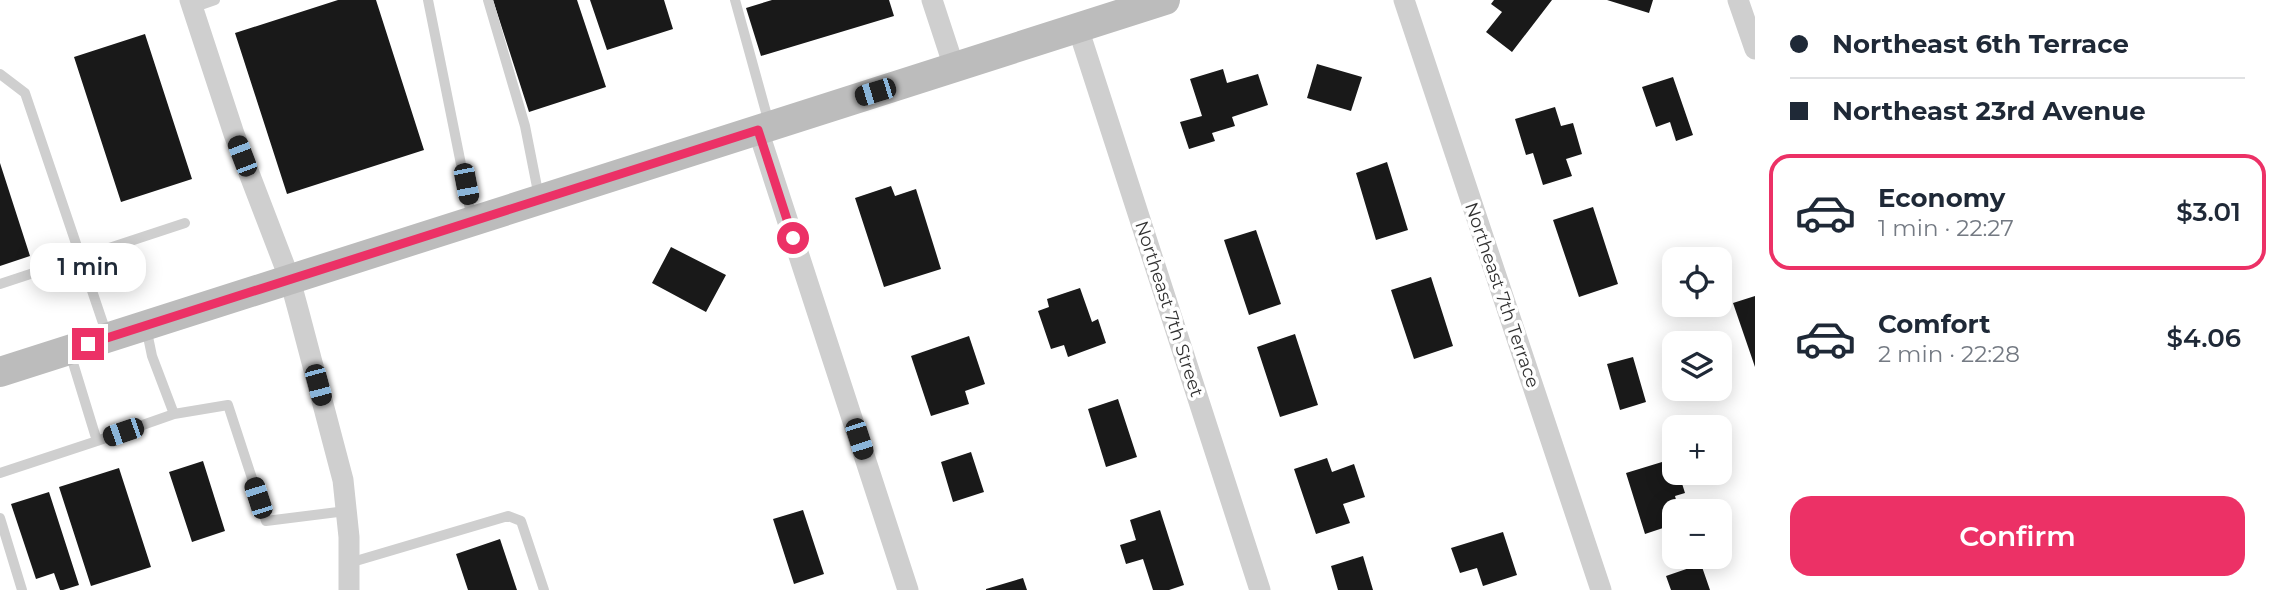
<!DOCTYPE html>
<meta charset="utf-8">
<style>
body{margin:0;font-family:Montserrat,sans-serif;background:#f2f2f3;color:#1f2937;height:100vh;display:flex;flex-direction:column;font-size:26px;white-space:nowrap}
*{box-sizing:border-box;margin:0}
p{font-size:23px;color:#747a83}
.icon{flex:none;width:38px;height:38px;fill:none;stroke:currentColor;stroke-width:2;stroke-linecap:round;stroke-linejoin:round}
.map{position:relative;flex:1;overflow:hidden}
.details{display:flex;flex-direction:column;background:#fff;width:525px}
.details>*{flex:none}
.banner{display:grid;align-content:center;height:154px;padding:0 35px;background:#fff}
.controls{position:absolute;left:1662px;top:247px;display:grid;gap:14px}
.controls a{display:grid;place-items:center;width:70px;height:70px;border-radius:14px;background:#fff;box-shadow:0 4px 18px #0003;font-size:35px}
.end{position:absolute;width:32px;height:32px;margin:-16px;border:9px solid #ec3166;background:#fff;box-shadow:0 0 0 4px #fff}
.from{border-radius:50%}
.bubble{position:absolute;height:49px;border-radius:21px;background:#fff;box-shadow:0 4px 18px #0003;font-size:23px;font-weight:600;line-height:49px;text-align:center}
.car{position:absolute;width:21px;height:42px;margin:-21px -10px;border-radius:9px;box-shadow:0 0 5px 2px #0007;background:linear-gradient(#222 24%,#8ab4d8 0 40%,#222 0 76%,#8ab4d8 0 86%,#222 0)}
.banner b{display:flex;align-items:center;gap:24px;height:66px;font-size:26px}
.banner b+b{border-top:2px solid #e0e1e3}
.banner i{width:18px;height:18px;background:#1f2937}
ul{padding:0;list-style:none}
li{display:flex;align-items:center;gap:21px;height:116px;margin:0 14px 10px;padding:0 21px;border:4px solid transparent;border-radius:21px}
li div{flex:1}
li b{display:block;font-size:26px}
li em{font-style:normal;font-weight:600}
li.active{border-color:#ec3166}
li>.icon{width:63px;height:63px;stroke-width:1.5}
.cta{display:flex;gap:14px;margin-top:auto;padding:14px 35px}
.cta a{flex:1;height:80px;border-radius:21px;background:#ec3166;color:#fff;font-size:28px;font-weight:600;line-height:80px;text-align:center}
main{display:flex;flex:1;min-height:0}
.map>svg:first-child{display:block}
.building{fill:#191919}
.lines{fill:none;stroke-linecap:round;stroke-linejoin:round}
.service{stroke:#cfcfcf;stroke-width:10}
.minor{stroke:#cfcfcf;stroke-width:21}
.secondary{stroke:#bcbcbc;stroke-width:30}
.route{stroke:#ec3166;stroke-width:9}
.labels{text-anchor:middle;stroke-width:7;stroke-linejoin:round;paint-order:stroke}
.street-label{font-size:18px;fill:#323232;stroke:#fff}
</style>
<main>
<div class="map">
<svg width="1755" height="590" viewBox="0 0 1755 590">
<rect width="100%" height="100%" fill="#fff"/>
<path class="building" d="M338 0H376L424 150 287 194 235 33Z
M493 0H577L606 87 529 112Z
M590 0H664L673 29 607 50Z
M772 0H889L894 16 761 56 746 8Z
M1494 0H1552L1512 52 1486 32 1502 12 1491 4Z
M1607 0H1653L1649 13Z
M145 34 192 179 121 202 74 57Z
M1317 64 1362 77 1351 111 1307 98Z
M1223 69 1227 83 1258 74 1268 105 1232 117 1235 126 1212 133 1215 141 1189 149 1180 122 1202 116 1190 79Z
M1673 77 1693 135 1676 141 1670 122 1656 127 1642 87Z
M1555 107 1561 126 1573 123 1582 154 1566 159 1572 176 1543 185 1533 153 1526 155 1515 119Z
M1387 162 1408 230 1376 240 1356 173Z
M0 163 30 256 0 266Z
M891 186 895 196 916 189 941 269 884 287 855 198Z
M1593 207 1618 284 1579 297 1553 220Z
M1256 230 1281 304 1249 315 1224 240Z
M671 247 726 275 706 312 652 283Z
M1431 277 1453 346 1414 359 1391 290Z
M1080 288 1092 322 1098 319 1106 343 1068 357 1064 345 1051 349 1038 311 1049 307 1047 299Z
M1755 296V367L1733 303Z
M1295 334 1318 405 1280 417 1257 347Z
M969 336 985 384 965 391 969 404 931 416 911 356Z
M1633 357 1646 402 1620 410 1607 364Z
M1118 399 1137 457 1106 467 1088 409Z
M971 452 984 492 953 502 941 462Z
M1327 458 1332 472 1354 464 1365 497 1343 504 1350 523 1316 534 1294 469Z
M203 461 225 531 192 542 169 472Z
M1662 462 1668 477 1679 474 1685 493 1675 496 1679 511H1675V524L1645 534 1626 473Z
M119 468 151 567 91 586 59 487Z
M49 492 79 585 63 590H60L54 573 36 579 11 504Z
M803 510 824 574 794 584 773 519Z
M1160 510 1184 585 1169 590H1153L1143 559 1126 564 1120 545 1136 540 1130 520Z
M1503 532 1517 575 1483 586 1477 568 1460 573 1451 548Z
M500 539 517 590H468L456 554Z
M1363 556 1373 590H1338L1331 566Z
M1701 564 1710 590H1671L1666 576Z
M1023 578 1027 590H986V589Z"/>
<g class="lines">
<path class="service" d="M428 0 472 219
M488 0 525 126 539 197
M735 0 769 123
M192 8 215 0
M0 74 25 93 107 335
M0 284 185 223
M146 327 152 356 174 414
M70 353 97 441 174 414 228 405 266 521 346 511
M0 473 97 441
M0 518 22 590
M349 563 508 516 521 521 544 590"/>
<path class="minor" d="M190 0 234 134 290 280 299 313 343 480 349 537V590
M932 0 954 67
M1404 0 1601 590
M1738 0 1755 49
M1078 28 1260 590
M758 130 908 590"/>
<path class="secondary" d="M0 372 1165 0"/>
</g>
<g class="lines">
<path class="route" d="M88 344 758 130 793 238"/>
</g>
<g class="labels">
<g class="street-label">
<text transform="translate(1502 295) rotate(71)" y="6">Northeast 7th Terrace</text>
<text transform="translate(1169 309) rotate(72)" y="6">Northeast 7th Street</text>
</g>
</g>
</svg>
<div class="controls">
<a><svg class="icon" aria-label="locate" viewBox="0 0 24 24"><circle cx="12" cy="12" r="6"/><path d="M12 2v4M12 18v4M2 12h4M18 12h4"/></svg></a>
<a><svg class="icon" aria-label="layers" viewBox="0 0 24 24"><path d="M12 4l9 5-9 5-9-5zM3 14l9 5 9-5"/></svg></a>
<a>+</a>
<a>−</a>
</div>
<i class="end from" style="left:793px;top:238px"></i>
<i class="end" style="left:88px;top:344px"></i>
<div class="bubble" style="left:30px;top:243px;width:116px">1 min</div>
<i class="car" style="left:875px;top:92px;rotate:253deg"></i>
<i class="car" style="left:242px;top:156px;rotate:339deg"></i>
<i class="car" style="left:466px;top:184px;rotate:169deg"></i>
<i class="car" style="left:318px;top:385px;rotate:165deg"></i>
<i class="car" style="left:123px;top:432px;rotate:251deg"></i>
<i class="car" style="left:859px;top:439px;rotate:162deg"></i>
<i class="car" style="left:258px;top:498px;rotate:342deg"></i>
</div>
<section class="details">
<div class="banner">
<b><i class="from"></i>Northeast 6th Terrace</b>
<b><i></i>Northeast 23rd Avenue</b>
</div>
<ul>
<li class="active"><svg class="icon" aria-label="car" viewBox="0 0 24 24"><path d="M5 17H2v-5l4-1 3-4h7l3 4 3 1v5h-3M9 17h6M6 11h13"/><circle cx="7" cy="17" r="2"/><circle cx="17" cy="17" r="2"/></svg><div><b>Economy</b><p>1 min · 22:27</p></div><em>$3.01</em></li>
<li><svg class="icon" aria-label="car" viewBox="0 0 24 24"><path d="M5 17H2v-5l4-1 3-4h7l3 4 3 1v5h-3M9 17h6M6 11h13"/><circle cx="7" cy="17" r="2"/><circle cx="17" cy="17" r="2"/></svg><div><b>Comfort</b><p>2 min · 22:28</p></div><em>$4.06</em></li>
</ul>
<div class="cta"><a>Confirm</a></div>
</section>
</main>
